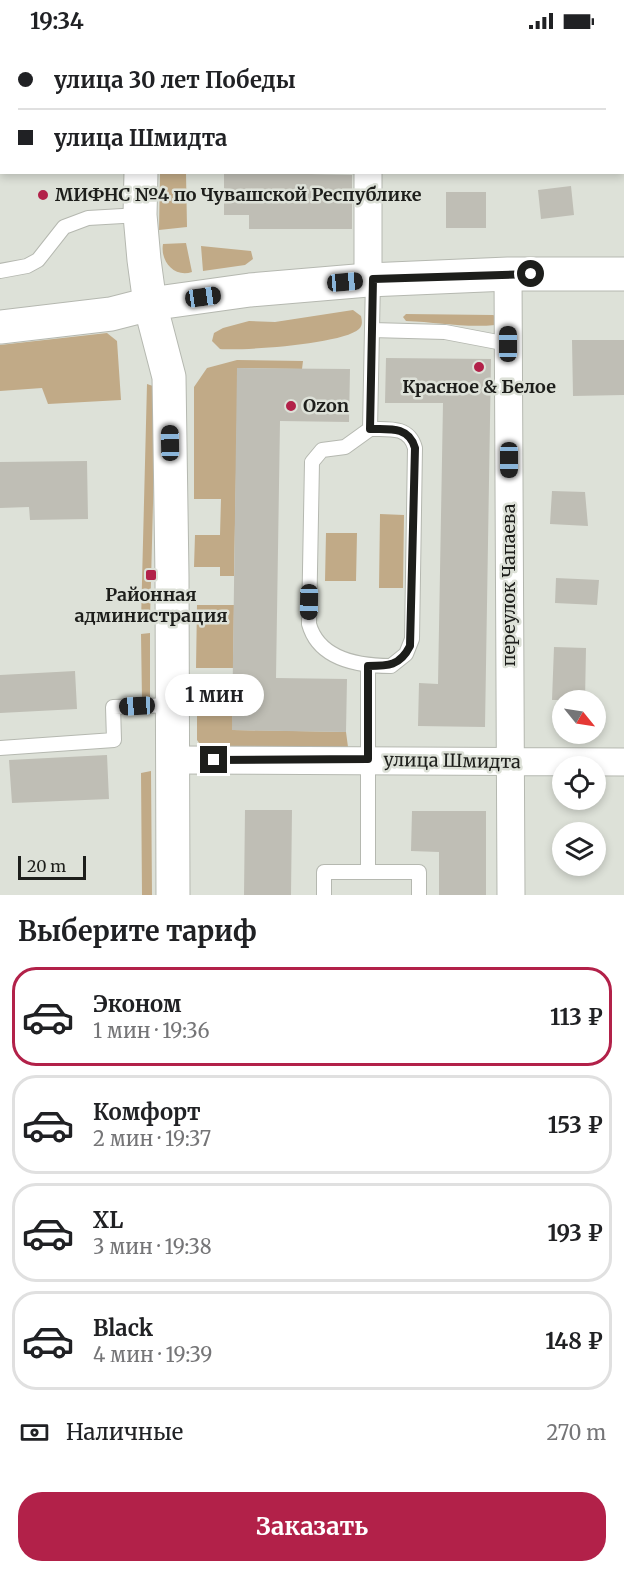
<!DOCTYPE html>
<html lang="ru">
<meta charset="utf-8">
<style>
body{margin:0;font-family:Merriweather,serif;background:#f6f6f6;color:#202124;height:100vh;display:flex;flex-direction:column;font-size:22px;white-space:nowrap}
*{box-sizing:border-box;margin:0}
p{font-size:20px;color:#757577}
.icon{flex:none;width:33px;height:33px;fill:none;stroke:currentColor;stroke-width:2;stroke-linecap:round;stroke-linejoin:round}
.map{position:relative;height:853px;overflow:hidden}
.panel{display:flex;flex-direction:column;background:#fff;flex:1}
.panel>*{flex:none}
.hud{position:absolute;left:0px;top:0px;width:624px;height:132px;box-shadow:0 3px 9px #0003;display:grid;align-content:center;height:132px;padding:0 18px;background:#fff}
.needle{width:39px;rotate:120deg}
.buttons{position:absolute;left:552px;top:648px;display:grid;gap:12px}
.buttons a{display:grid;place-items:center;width:54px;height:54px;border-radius:50%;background:#fff;box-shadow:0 3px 9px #0003;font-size:30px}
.scale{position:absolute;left:18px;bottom:15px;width:68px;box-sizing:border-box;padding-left:6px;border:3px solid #1d1e1b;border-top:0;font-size:16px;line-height:21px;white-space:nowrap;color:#1d1e1b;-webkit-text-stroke:4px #dde1d8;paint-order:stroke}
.end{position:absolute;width:27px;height:27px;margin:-14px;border:8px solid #1d1e1b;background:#fff;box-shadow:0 0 0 3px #fff}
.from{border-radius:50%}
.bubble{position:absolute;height:42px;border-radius:21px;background:#fff;box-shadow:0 3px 9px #0003;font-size:20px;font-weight:700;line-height:42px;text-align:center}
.car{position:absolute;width:18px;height:36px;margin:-18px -9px;border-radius:8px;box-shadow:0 0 4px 2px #0007;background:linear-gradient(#222 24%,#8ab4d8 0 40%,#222 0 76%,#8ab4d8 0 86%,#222 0)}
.hud b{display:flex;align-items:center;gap:21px;height:57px;font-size:22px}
.hud b+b{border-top:2px solid #e0e0e0}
.hud i{width:15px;height:15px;background:#202124}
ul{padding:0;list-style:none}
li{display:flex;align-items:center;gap:18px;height:99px;margin:0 12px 9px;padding:0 6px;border:3px solid #e0e0e0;border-radius:24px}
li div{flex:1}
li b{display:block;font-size:22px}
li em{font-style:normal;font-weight:700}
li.current{border-color:#b22149}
li>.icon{width:54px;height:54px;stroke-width:1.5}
h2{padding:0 18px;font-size:27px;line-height:72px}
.pay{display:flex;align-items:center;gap:15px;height:66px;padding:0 18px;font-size:22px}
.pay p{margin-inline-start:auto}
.button{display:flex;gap:12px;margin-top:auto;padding:12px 18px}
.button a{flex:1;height:69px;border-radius:24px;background:#b22149;color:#fff;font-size:24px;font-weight:700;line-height:69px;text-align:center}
.status{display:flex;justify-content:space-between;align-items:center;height:42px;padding:0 30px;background:#fff;direction:ltr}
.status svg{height:16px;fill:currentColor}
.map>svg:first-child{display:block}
.green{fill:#c1aa87}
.building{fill:#bfbeb5}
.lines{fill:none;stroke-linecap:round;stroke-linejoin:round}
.lane-casing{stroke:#b5b8b0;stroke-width:16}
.street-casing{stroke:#b5b8b0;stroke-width:29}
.secondary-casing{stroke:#b5b8b0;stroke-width:35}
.lane{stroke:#fff;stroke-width:14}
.street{stroke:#fff;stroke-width:27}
.secondary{stroke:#fff;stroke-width:33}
.route{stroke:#1d1e1b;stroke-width:8}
.poi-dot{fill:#b22149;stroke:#dde1d8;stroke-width:2}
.labels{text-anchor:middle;stroke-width:5;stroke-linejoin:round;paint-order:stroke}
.poi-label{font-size:18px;font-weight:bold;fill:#1d1e1b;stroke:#dde1d8;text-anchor:start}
.street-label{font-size:18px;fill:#1d1e1b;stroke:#dde1d8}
</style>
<div class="status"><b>19:34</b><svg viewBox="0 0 49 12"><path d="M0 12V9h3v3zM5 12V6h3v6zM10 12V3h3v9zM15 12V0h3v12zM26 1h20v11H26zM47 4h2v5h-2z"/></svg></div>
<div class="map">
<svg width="624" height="853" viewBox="0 0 624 853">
<rect width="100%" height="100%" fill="#dde1d8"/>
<path class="green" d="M160 131H186L187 185 159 188Z
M186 201 192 230C174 236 160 219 163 202Z
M201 204 251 209 253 217 245 223 203 229Z
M353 268 361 274C362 279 363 283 359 287 343 302 243 309 220 307L212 299 214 291 223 286 249 279 275 280Z
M406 272 493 273 496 274 495 283C466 286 436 280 406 279L403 275Z
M107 291 117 299 121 358 48 362 42 346 0 349V303Z
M237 318 303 319 302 327 238 326 234 534H220V525H194L195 493H220L221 457H194V345L207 326Z
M147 342 156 345 150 578 141 579Z
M380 472 404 473 403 546H379Z
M326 491H357L356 539H325Z
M197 563H234L233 626H196Z
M150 591V658L142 659 141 592Z
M220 662H232L233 688 346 690 348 705H202L197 698V669H220Z
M151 729 152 853H142L141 731Z"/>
<path class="building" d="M224 130 352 133V187H249V173H224Z
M571 144 574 173 541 177 538 148Z
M446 150H486V186H446Z
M572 298H624V353L573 354Z
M386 316 491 317 485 685 418 684 419 641 438 642 443 361H385Z
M237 326 350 327 349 380 280 379 276 636 347 637 346 690 232 688Z
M87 419 88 477 30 478 29 465 0 466V420Z
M552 449 585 450 588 484 550 482Z
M556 536 599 538 597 563 555 561Z
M554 605 586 606 585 658H552Z
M75 629 77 667 0 671V633Z
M107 713 109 757 12 761 9 718Z
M245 768H292L291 853H244Z
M412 769H486V853H439V810L411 809Z"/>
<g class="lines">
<defs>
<path id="lane" d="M283 0V2
M0 229 27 224 38 218 64 185 88 176 140 173
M372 288 445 290 508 302
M370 387C389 387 409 384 415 406L412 597 406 612 391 624C360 624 319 618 309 582L312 420 322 408 345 405 370 387 373 237
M0 706 114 698 113 665 173 663
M368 830H419V853
M324 853V830H368V624"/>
<path id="street" d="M369 2V0
M368 130V238
M508 232 511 853
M173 718 624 720"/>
<path id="secondary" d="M147 2V0
M141 130 140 173 144 218 150 262 169 335 172 534 173 853
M0 285 111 272 150 262 250 248 368 238 508 232H624"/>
</defs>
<use href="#lane" class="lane-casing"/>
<use href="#street" class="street-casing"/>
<use href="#secondary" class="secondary-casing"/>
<use href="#lane" class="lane"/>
<use href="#street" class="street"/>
<use href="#secondary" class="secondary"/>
</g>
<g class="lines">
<path class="route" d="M214 718 368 717V624C388 624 400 624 410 604L415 406C409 384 389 387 370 387L373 237 531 232"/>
</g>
<g class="poi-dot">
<circle cx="43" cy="153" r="6"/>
<circle cx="479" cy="325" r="6"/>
<circle cx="291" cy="364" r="6"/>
<rect x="145" y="527" width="12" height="12" rx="3"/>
</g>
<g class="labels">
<g class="poi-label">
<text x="55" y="159">МИФНС №4 по Чувашской Республике</text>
<text x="479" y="351" text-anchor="middle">Красное &amp; Белое</text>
<text x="303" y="370">Ozon</text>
<text x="151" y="559" text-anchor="middle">Районная<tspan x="151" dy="21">администрация</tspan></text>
</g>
<g class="street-label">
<text transform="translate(509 543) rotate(-90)" y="6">переулок Чапаева</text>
<text transform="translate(452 719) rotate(1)" y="6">улица Шмидта</text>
</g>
</g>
</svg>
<div class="buttons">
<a><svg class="needle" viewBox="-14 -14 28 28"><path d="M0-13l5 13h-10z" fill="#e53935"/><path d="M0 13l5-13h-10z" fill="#757577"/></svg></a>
<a><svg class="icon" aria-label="locate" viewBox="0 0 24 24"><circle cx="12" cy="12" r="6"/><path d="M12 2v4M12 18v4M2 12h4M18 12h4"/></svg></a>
<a><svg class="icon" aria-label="layers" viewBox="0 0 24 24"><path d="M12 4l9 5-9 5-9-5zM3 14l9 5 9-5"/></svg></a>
</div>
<div class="scale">20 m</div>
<i class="end from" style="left:531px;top:232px"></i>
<i class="end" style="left:214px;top:718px"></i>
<div class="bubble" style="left:165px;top:632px;width:99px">1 мин</div>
<i class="car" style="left:345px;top:240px;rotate:85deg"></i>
<i class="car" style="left:203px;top:255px;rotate:82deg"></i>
<i class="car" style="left:508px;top:302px;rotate:0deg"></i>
<i class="car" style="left:170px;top:401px;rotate:359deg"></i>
<i class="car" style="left:509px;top:418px;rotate:180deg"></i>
<i class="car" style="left:309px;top:560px;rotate:181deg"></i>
<i class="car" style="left:137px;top:664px;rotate:267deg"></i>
<div class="hud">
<b><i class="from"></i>улица 30 лет Победы</b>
<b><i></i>улица Шмидта</b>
</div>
</div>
<section class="panel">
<h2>Выберите тариф</h2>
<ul>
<li class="current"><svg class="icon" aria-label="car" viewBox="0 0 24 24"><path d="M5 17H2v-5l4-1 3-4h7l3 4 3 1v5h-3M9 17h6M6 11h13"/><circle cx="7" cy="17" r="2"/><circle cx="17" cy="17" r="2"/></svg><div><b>Эконом</b><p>1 мин · 19:36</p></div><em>113 ₽</em></li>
<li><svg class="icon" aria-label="car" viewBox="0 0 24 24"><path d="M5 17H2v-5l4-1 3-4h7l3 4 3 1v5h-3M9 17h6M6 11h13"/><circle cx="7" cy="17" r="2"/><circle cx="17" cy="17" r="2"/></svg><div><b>Комфорт</b><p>2 мин · 19:37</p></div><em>153 ₽</em></li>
<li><svg class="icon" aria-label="car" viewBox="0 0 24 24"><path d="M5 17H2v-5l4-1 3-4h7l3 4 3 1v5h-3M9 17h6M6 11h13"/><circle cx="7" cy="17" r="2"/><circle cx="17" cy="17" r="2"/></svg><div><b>XL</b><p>3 мин · 19:38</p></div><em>193 ₽</em></li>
<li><svg class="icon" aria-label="car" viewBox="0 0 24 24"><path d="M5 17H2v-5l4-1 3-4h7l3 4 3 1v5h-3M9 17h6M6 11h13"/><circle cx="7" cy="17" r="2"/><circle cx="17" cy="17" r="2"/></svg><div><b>Black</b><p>4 мин · 19:39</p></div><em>148 ₽</em></li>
</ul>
<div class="pay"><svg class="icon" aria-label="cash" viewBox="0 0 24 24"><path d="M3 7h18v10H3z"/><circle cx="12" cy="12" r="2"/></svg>Наличные<p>270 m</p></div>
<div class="button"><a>Заказать</a></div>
</section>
